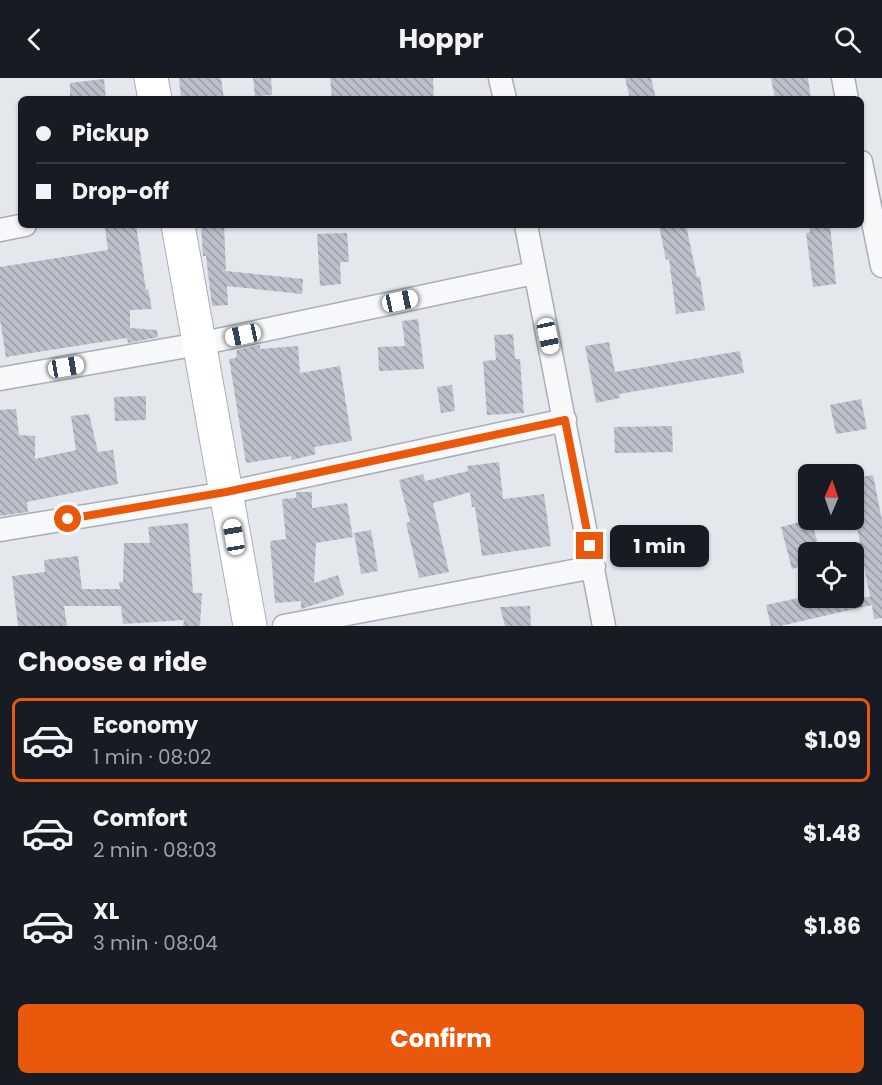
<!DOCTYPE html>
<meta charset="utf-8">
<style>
body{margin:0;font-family:Poppins,sans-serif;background:#242831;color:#f1f3f6;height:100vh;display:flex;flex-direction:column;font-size:22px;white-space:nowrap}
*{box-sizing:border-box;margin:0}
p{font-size:20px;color:#9ea1a6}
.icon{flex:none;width:33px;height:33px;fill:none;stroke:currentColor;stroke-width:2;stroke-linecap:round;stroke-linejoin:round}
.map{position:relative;height:548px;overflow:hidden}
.drawer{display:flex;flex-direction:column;background:#171b24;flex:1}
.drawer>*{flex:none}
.top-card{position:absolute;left:18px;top:18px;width:846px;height:132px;border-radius:9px;box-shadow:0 2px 4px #0004;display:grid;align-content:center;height:132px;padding:0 18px;background:#171b24}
.needle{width:39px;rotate:2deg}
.controls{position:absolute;left:798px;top:386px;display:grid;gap:12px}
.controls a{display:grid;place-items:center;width:66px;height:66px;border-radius:9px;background:#171b24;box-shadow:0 2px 4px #0004;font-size:30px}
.end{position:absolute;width:27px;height:27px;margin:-14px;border:8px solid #ea580c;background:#fff;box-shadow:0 0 0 3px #fff}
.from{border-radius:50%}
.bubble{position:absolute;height:42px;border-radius:9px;background:#171b24;box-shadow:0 2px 4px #0004;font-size:20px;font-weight:700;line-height:42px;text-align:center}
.car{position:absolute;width:18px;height:36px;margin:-18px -9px;border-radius:8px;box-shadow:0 0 4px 2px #0007;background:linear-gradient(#fff 24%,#345 0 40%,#fff 0 76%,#345 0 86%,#fff 0)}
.top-card b{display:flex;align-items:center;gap:21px;height:57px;font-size:22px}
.top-card b+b{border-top:2px solid #363941}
.top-card i{width:15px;height:15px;background:#f1f3f6}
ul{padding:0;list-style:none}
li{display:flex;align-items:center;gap:18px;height:84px;margin:0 12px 9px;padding:0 6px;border:3px solid transparent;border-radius:9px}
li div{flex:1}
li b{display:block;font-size:22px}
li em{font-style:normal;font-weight:700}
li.current{border-color:#ea580c}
li>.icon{width:54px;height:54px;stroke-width:1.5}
h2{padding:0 18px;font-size:27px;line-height:72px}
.button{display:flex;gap:12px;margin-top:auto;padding:12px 18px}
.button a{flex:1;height:69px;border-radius:9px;background:#ea580c;color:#fff;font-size:24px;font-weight:700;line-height:69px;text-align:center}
header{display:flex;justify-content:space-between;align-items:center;height:78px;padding:0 18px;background:#171b24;font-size:27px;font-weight:700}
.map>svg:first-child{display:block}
.building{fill:url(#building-back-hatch)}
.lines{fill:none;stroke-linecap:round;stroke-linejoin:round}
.street-casing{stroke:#a9aeb7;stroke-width:25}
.secondary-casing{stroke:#a9aeb7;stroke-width:35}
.street{stroke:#f7f8fa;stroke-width:22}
.secondary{stroke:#fff;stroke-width:33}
.route{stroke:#ea580c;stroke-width:8}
</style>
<header><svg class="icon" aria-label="back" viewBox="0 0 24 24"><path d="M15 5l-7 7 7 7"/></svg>Hoppr<svg class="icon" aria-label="search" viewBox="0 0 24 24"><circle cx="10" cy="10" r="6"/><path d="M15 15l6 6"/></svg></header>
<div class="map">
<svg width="882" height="548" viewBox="0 0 882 548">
<defs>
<pattern id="building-back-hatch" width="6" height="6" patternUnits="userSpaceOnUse" patternTransform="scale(1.5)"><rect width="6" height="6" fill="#bbc0ca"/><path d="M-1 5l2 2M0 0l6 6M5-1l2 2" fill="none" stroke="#989da6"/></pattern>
</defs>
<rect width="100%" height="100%" fill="#e4e7ec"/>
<path class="building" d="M179 0H221L224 21H181Z
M253 0H271L272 17 255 18Z
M330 0H433L434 21H332Z
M625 0H651L656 21H630Z
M771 0H808L811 21H775Z
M104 1 106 21H70V5Z
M123 147H136L146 212 148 211 152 231 130 232V250L157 252 158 259 128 265 127 260 6 279 0 241V189L108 172 105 150Z
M201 147H224L226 193 303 201 302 216 227 208 228 227 212 228 206 178H203Z
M659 147H686L697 199H700L705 232 676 236 669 181 666 182Z
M809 147H830L836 206 813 209 806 155 810 154Z
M347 155 349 184H340L341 206 320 208 317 156Z
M418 241 424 291 379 293 378 269 405 268 402 243Z
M513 256 515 281H520L524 335 487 337 483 283 496 282 494 257Z
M609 264 615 294 740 273 744 295 619 316 620 320 596 325 585 268Z
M260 267V271L298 268 300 295 340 288 352 363 314 369 316 376 292 382 291 378 246 385 229 281 236 280 237 272Z
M452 307 455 333 441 335 437 309Z
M146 318V342L115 343 114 319Z
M861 321 867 351 836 356 830 327Z
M16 331 19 357 35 358V381L76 372 71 338 89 336 98 374 113 372 118 406 27 424 28 434 0 438V332Z
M672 348 673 374 615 375 614 349Z
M499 384 503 421 544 416 551 468 482 478 475 429H472L470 414 433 425 449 494 419 500 406 445 410 444 399 402 423 396 425 403 468 393 467 388Z
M873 397 882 442V540L874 541 872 527 780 548H771L766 527 803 519H870L854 433V400Z
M296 414H312V430L347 425 353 459 316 465 314 505 338 497 344 517 301 531V523L275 525 270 463 286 461 282 421 296 420Z
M811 441 820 474H808V486L792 491 781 449Z
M188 445 193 515H202L200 548H183L184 542 123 546 121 528H64L67 548H18L12 498 45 494 44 482 78 478 82 511H120L119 504H123L124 465H150L148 449Z
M371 452 378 493 361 496 354 455Z
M530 528 531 548H505L500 529Z"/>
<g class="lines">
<defs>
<path id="street" d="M500 0 505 21
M843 0 847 21
M861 84 882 188
M526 147 604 548
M0 152 25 147
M0 301 199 266 534 195
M0 452 226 415 565 342
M284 548 594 489"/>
<path id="secondary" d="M151 0 155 21
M178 147 250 548"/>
</defs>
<use href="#street" class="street-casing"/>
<use href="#secondary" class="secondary-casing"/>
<use href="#street" class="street"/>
<use href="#secondary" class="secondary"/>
</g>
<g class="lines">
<path class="route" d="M68 441 226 414 565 342 590 468"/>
</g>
</svg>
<div class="controls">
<a><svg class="needle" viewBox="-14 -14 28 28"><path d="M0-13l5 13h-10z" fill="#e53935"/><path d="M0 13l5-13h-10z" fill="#9ea1a6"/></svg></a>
<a><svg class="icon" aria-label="locate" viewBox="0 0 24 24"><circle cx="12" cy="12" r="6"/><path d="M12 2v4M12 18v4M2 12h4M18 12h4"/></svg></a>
</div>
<i class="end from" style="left:68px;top:441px"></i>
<i class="end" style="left:590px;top:468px"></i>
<div class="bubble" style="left:610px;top:447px;width:99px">1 min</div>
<i class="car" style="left:400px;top:223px;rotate:78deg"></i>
<i class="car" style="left:243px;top:257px;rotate:258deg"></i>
<i class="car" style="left:548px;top:258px;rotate:168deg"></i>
<i class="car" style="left:66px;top:289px;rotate:80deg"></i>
<i class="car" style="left:234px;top:459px;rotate:350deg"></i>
<div class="top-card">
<b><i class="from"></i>Pickup</b>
<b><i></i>Drop-off</b>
</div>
</div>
<section class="drawer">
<h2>Choose a ride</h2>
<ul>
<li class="current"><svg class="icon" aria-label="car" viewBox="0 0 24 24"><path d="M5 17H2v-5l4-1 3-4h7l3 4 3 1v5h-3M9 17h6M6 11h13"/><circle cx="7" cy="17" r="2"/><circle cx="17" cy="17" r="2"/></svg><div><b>Economy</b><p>1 min · 08:02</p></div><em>$1.09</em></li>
<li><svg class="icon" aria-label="car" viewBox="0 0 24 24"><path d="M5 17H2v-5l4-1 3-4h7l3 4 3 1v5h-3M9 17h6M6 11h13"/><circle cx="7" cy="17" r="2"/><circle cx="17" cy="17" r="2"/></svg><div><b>Comfort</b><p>2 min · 08:03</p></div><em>$1.48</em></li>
<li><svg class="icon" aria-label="car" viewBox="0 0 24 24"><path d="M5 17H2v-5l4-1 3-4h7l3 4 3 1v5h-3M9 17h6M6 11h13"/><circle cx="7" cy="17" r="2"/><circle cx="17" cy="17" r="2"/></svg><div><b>XL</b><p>3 min · 08:04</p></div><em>$1.86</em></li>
</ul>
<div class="button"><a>Confirm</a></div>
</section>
